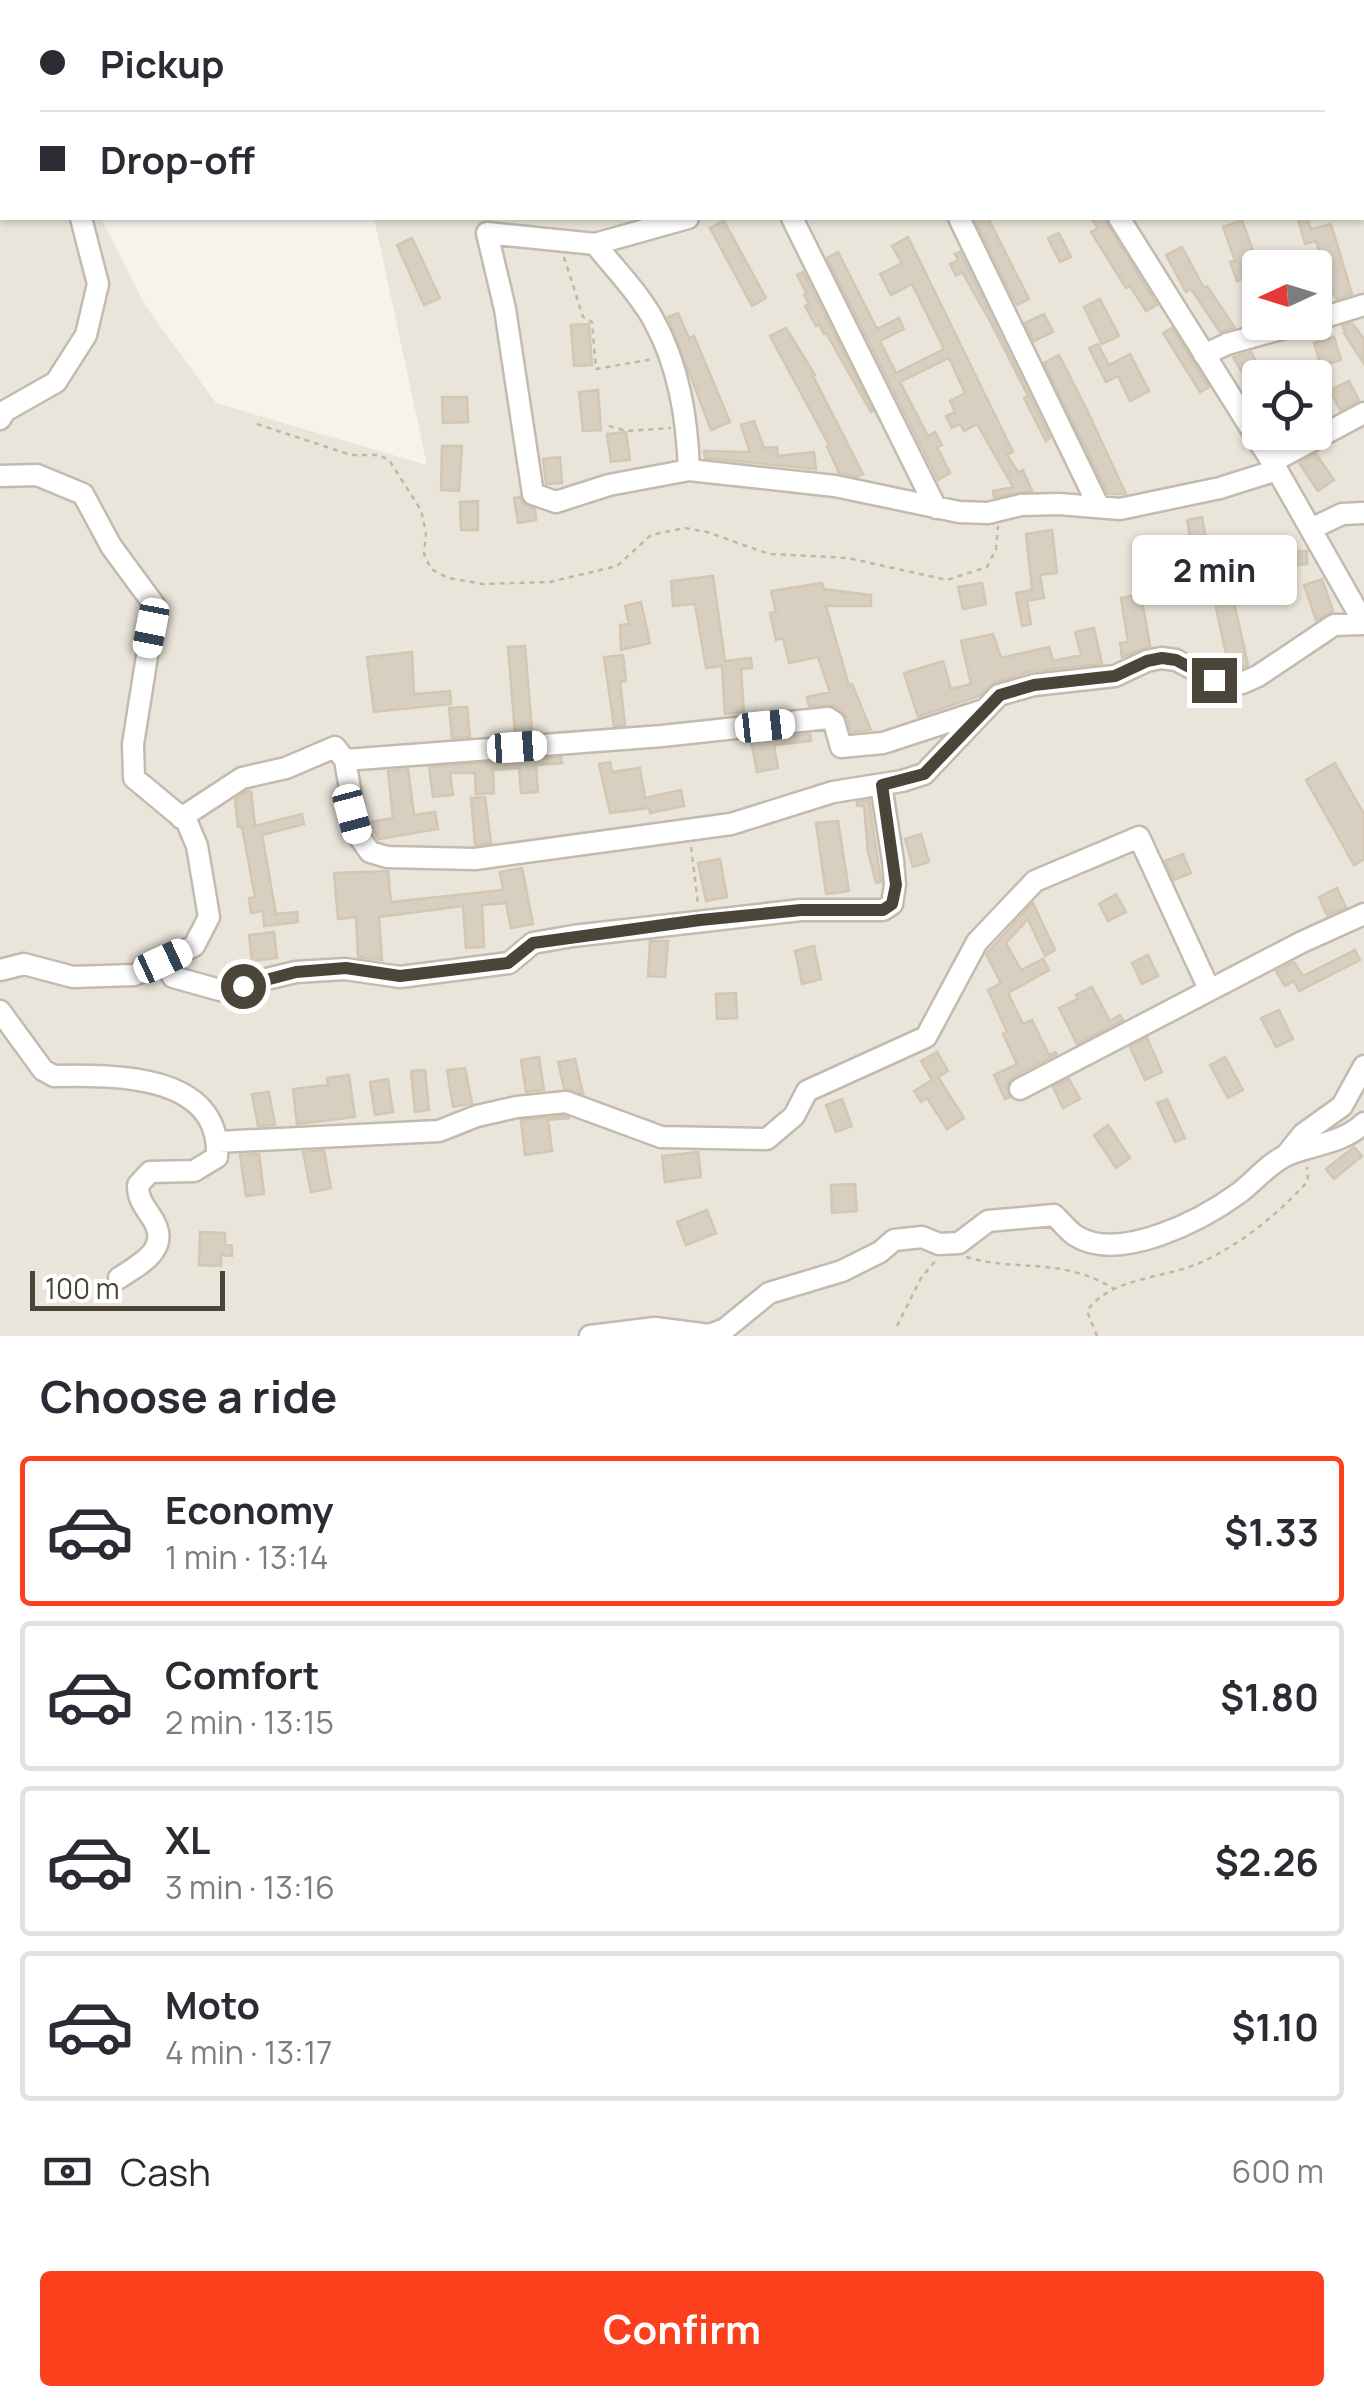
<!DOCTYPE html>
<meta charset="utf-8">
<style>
body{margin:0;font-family:Manrope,sans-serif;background:#f7f7f7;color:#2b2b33;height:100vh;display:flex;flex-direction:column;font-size:38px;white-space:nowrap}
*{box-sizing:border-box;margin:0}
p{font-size:32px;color:#7c7c81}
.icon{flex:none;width:55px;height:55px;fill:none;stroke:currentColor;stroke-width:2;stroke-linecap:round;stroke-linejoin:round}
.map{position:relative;height:1336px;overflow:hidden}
.drawer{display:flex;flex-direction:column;background:#fff;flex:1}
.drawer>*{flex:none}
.guide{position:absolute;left:0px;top:0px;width:1365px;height:220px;box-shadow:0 2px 8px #0004;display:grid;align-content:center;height:220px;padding:0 40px;background:#fff}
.needle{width:65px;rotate:266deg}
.tools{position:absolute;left:1242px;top:250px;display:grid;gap:20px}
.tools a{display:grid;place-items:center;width:90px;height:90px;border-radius:10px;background:#fff;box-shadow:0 2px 8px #0004;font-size:50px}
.scale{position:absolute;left:30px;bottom:25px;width:195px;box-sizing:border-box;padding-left:10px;border:5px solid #4b4439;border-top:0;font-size:28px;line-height:35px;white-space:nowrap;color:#4b4439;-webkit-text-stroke:8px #fff;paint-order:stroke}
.end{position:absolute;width:45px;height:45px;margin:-22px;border:12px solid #4b4439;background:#fff;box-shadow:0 0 0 5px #fff}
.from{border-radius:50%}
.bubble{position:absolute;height:70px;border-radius:10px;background:#fff;box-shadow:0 2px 8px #0004;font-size:32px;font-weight:700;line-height:70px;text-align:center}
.car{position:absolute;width:30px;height:60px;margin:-30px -15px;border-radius:12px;box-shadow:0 0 8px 2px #0007;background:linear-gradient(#fff 24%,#345 0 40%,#fff 0 76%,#345 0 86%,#fff 0)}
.guide b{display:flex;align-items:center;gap:35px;height:95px;font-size:38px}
.guide b+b{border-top:2px solid #e1e1e2}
.guide i{width:25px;height:25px;background:#2b2b33}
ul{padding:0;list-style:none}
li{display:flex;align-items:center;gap:30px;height:150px;margin:0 20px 15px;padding:0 20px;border:5px solid #e1e1e2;border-radius:10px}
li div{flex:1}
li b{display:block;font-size:38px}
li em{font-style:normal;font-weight:700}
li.on{border-color:#fc3f1d}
li>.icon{width:90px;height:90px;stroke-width:1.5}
h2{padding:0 40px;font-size:45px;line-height:120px}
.pay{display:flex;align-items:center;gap:25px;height:110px;padding:0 40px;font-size:38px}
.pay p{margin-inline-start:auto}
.primary-button{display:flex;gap:20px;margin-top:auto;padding:20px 40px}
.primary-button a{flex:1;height:115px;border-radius:10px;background:#fc3f1d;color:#fff;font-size:40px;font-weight:700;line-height:115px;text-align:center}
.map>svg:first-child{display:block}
.residential{fill:#eae5da;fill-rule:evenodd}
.building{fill:#d8cfc1;stroke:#d3c7b4;stroke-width:2.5}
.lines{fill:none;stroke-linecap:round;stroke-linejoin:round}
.minor-casing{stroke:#c2bbae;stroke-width:25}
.path{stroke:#c4b79f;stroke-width:2.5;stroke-dasharray:5 5;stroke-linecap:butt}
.minor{stroke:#fff;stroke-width:20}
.route{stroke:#4b4439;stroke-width:12}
</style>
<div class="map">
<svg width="1364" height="1336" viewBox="0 0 1364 1336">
<rect width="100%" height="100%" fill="#f6f3ec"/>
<path class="residential" d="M1013 0H1364V1336H0V18L2 218H101L145 305 216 403 427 465 374 218H1362V2ZM1260 268H1315V322H1260ZM1260 378H1315V432H1260Z"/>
<path class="building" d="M974 218H988L1029 299 1017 305Z
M1091 218H1104L1157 305 1146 311 1130 286 1126 288 1091 232 1098 228Z
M1298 218H1307L1311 229 1331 224 1352 294 1337 299 1332 293 1316 241 1305 244Z
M1242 220 1253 251 1245 254 1252 275 1237 281 1230 262 1235 261 1223 227Z
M724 221 766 298 752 306 710 228Z
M1059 233 1071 257 1060 262 1048 238Z
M908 237 1013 452 1007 455 1018 472 1023 470 1032 491 994 497 993 491 1013 487 977 424 964 431 960 424 952 428 946 416 955 412 950 401 965 393 949 358 900 382 928 436 935 432 942 445 937 447 950 473 938 480 827 258 838 252 877 329 899 318 904 329 880 341 896 373 944 349 912 284 891 295 880 274 902 263 892 246Z
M412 238 440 298 424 305 397 245Z
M1182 247 1204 288 1207 286 1235 328 1220 332 1191 289 1186 292 1166 255Z
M960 252 1050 438 1046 441 1024 398 1028 396 990 321 962 272 956 276 950 264 958 260 955 254Z
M803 272 873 411 871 412 826 333 824 334 819 324 816 326 805 306 809 304 804 295 807 294 797 275Z
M1100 299 1119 336 1102 344 1084 307Z
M678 313 689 338 694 336 730 422 711 430 668 317Z
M1044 314 1053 332 1034 341 1025 323Z
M1352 323 1364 339V364L1344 333H1346L1342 326Z
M589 324 592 365 574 366 571 325Z
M786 328 815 375 813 376 863 474 857 477 839 473 827 446 829 445 770 336Z
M1172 328 1209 387 1200 392 1163 333Z
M1334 337 1341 360 1321 366 1314 343Z
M1098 344 1109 365 1130 354 1149 391 1130 401 1118 376 1106 382 1089 348Z
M1251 352 1266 378H1260V403L1233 357Z
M1059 355 1086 408 1126 494H1108L1044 363Z
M1349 381 1359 400 1340 410 1330 390Z
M598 390 601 430 583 431 579 392Z
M442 397H467L468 422 443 423Z
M754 421 764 448 777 447 778 456 814 452 816 469 705 458 704 451 750 452 741 425Z
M626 432 630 460 611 462 607 434Z
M442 446H462L459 491 441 490Z
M1316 454 1334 480 1318 491 1299 463Z
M560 457 562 483 546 484 543 459Z
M520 497 523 503 535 509 536 520 518 523 514 498Z
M478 501V530H461L460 502Z
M1202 517 1210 562 1195 565 1187 520Z
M1052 530 1057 573 1040 575 1044 598 1027 601 1031 624 1022 626 1016 593 1032 590 1026 534Z
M1307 551V564L1267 567 1265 553Z
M1227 571 1248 665 1240 669 1229 668 1209 575Z
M713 576 725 661 751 658 752 668 741 669 744 712 725 714 722 666 706 668 695 604 673 606 671 581Z
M1322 579 1333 611 1316 620 1304 585Z
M822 583 824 589 871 595V606H826L849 685 852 684 871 730 851 732 847 717 834 706H809L807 697 830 692 818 657 789 663 783 638 776 640 770 613 776 612 771 591Z
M982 583 986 604 963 609 958 587Z
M1141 594 1150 646 1122 657 1120 643 1128 642 1121 598Z
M641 602 650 643 621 650 620 625 629 624 625 606Z
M1094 628 1102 664 1032 671 995 682 979 696 918 717 904 673 943 661 951 689 971 684 961 641 993 634 1001 658 1049 647 1053 661 1081 655 1075 632Z
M525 646 532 731 515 732 508 647Z
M412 652 414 694 450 691 451 704 374 712 367 657Z
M623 655 626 681 620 682 625 725 614 726 604 657Z
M467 707 470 737 452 738 449 708Z
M810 734 811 741 774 745 778 768 757 772 751 740Z
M561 757 562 763 536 765 538 792 521 793 519 768 493 770 494 793 476 794 475 773H450L453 795 433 797 429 767Z
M610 762 612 772 640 768 645 798 681 790 684 806 650 813 649 808 610 813 599 764Z
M1335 763 1364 814V859L1354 865 1306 780Z
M408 769 414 815 435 812 438 829 378 839 370 822 393 818 388 771Z
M247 791H251L255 826 302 814 304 824 262 835 276 914 297 912 298 922 264 926 263 911 251 913 249 898 255 897 242 827H238L235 799Z
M485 797 491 843 475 845 471 798Z
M869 800 881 882 876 883 868 852 864 806H857V802Z
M838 821 849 891 826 894 816 823Z
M921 834 929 862 913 867 905 839Z
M1183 854 1191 873 1174 880 1165 861Z
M720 859 727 897 706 901 698 863Z
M522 868 533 924 511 928 506 903 482 905 484 947 466 948 463 906 379 917 382 960 358 957 356 917 338 919 334 873 388 871 391 902 503 890 500 872Z
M1337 888 1346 907 1327 915 1319 897Z
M1116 894 1126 912 1108 921 1099 904Z
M1033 903 1055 950 1045 956 1028 919 1006 943 1021 970 1043 959 1049 970 1008 993 1023 1024 1032 1020 1049 1055 1055 1052 1057 1054 1013 1077 1006 1087 1010 1097 1005 1099 994 1075 1017 1064 1003 1034 1007 1032 988 990 1001 983 986 954Z
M274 932 277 958 252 961 249 935Z
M650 941H668L665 977 648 976Z
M814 946 821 979 802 984 795 951Z
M1355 950 1360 960 1299 991 1294 981 1285 986 1276 971 1294 962 1303 976Z
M1148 955 1158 976 1142 984 1132 963Z
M1092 987 1110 1021 1120 1015 1123 1020 1077 1044 1059 1008 1078 999 1076 995Z
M736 993 737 1018 717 1019 716 994Z
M1279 1010 1293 1039 1276 1047 1261 1018Z
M1147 1038 1162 1072 1145 1080 1130 1047Z
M937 1052 948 1071 938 1077 964 1118 947 1129 927 1098 921 1102 914 1091 932 1080 921 1061Z
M539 1057 544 1090 526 1092 521 1060Z
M1225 1057 1243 1090 1228 1098 1210 1065Z
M575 1059 583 1094 564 1088 558 1062Z
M465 1068 472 1103 453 1107 447 1070Z
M425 1070 429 1110 415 1112 411 1071Z
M349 1075 355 1117 297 1124 293 1089 328 1085 327 1078Z
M388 1079 393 1112 375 1115 370 1082Z
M1069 1079 1080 1099 1063 1108 1053 1087Z
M269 1092 275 1125 258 1126 252 1094Z
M842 1099 852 1126 836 1132 826 1105Z
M1167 1099 1185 1138 1175 1142 1157 1103Z
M564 1116 570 1118 548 1120 552 1151 525 1155 521 1120Z
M1108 1125 1130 1158 1116 1168 1094 1135Z
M1354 1147 1362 1156 1334 1179 1326 1169Z
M324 1150 331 1188 311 1192 303 1152Z
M698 1152 701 1177 665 1182 662 1156Z
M259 1154 264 1194 246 1196 240 1155Z
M855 1184 857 1211 832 1213 831 1185Z
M707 1210 716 1233 686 1245 677 1222Z
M200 1232 225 1233V1244L232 1246V1256L221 1255V1266L199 1265Z"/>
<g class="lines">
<defs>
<path id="minor" d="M984 0 986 2
M1296 0V2
M0 40 2 45
M1362 141H1364
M792 218 936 508
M959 218 1099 507
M1119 218 1277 470 1364 623
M595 244 688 218
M1315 320 1364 305
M1204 355 1227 344 1306 322
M0 419 5 411 56 382 86 335 98 284 81 218
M1272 462 1364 413
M689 470 609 485 556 502 533 494 505 309 487 233 595 244C614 268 638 292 653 319 679 366 687 417 689 470L835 486 959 512 988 513 1021 505 1059 504 1120 509 1220 488 1277 470
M0 476 37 475 83 494 111 546 155 606 133 744 134 778 187 822 197 846 209 917 194 946 134 975 73 977 24 964 0 970
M1311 529 1342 514 1364 513
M345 760 358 835 370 852 387 857 475 859 731 824 833 792 902 781 924 774 999 695 1034 685 1115 676 1147 661 1161 658 1176 660 1214 680 1242 683 1258 676 1334 625 1364 624
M181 818 242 778 286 768 335 747 345 760 662 736 828 718 834 722 841 747 883 743 981 711
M163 961 173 977 220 990 296 972 345 969 400 977 509 963 533 943 573 936 801 910H883L892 904 895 885 893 861 881 785
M0 1011 43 1070 54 1076C114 1075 221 1073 217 1157L194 1171 150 1172 138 1185C138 1199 143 1204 150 1215 173 1247 144 1262 119 1278
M1020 1089 1302 942 1364 914
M218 1142 439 1131 477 1116 517 1107 566 1102 661 1137 767 1139 794 1116 807 1091 926 1037 977 942 1035 881 1139 837 1209 989
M1286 1155 1303 1134 1342 1106 1364 1066
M590 1336 655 1328 709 1335 725 1329 769 1293 842 1271 880 1252 894 1240 922 1237 939 1244 959 1243 988 1221 1054 1215C1061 1221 1068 1231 1076 1236 1120 1263 1202 1220 1239 1193 1255 1181 1269 1163 1287 1155 1313 1144 1342 1144 1364 1123"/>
</defs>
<use href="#minor" class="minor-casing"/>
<path class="path" d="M674 0 675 2
M564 257 583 317 592 322 596 369 653 359
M257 424 351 455H379L389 460 421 510 426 533 424 554 431 569 448 578 483 584 550 582 617 566 651 535 685 528 707 532 769 554 848 558 947 580 987 567 996 549 998 526
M609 426 626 431 671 428
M691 847 698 904
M966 1257C1019 1272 1060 1257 1113 1288
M897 1326 921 1278 937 1259
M1097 1336 1087 1311C1111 1276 1167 1279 1204 1261 1244 1242 1279 1213 1308 1181L1307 1167"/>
<use href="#minor" class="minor"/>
</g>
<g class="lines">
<path class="route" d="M243 986 296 972 346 968 400 976 508 963 533 943 700 920 801 910H883L892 904 896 885 882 785 924 774 1000 695 1034 685 1115 676 1147 661 1162 658 1176 660 1214 680"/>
</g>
</svg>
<div class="tools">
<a><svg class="needle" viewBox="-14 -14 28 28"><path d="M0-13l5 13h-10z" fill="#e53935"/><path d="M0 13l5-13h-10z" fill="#7c7c81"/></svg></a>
<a><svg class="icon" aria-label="locate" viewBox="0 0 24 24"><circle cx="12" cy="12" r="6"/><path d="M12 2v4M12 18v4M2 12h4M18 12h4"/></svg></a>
</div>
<div class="scale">100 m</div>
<i class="end from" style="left:243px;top:986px"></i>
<i class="end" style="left:1214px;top:680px"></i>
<div class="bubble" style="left:1132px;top:535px;width:165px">2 min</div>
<i class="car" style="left:151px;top:628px;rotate:191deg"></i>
<i class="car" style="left:765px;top:726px;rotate:84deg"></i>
<i class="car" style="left:517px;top:747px;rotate:86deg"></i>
<i class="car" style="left:352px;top:814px;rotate:165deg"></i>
<i class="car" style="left:163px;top:961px;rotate:65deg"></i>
<div class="guide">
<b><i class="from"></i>Pickup</b>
<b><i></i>Drop-off</b>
</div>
</div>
<section class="drawer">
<h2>Choose a ride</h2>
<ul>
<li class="on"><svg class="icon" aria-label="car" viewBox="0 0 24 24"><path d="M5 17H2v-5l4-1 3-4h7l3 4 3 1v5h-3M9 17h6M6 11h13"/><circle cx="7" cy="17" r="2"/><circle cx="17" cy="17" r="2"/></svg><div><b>Economy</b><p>1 min · 13:14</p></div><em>$1.33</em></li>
<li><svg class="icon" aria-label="car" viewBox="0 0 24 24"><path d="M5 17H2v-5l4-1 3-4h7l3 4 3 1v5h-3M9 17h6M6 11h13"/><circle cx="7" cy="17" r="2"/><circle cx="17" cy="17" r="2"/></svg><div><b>Comfort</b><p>2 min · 13:15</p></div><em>$1.80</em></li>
<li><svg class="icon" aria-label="car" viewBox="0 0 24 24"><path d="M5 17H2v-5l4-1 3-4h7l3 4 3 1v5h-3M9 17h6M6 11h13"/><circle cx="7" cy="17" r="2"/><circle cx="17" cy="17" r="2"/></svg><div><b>XL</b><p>3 min · 13:16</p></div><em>$2.26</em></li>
<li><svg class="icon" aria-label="car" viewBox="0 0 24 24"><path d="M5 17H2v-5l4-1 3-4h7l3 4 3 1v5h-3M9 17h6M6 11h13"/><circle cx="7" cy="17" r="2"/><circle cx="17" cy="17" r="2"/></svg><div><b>Moto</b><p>4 min · 13:17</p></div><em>$1.10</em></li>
</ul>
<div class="pay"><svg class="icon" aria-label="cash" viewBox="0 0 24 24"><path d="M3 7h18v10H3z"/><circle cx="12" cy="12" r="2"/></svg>Cash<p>600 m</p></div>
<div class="primary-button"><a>Confirm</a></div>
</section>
